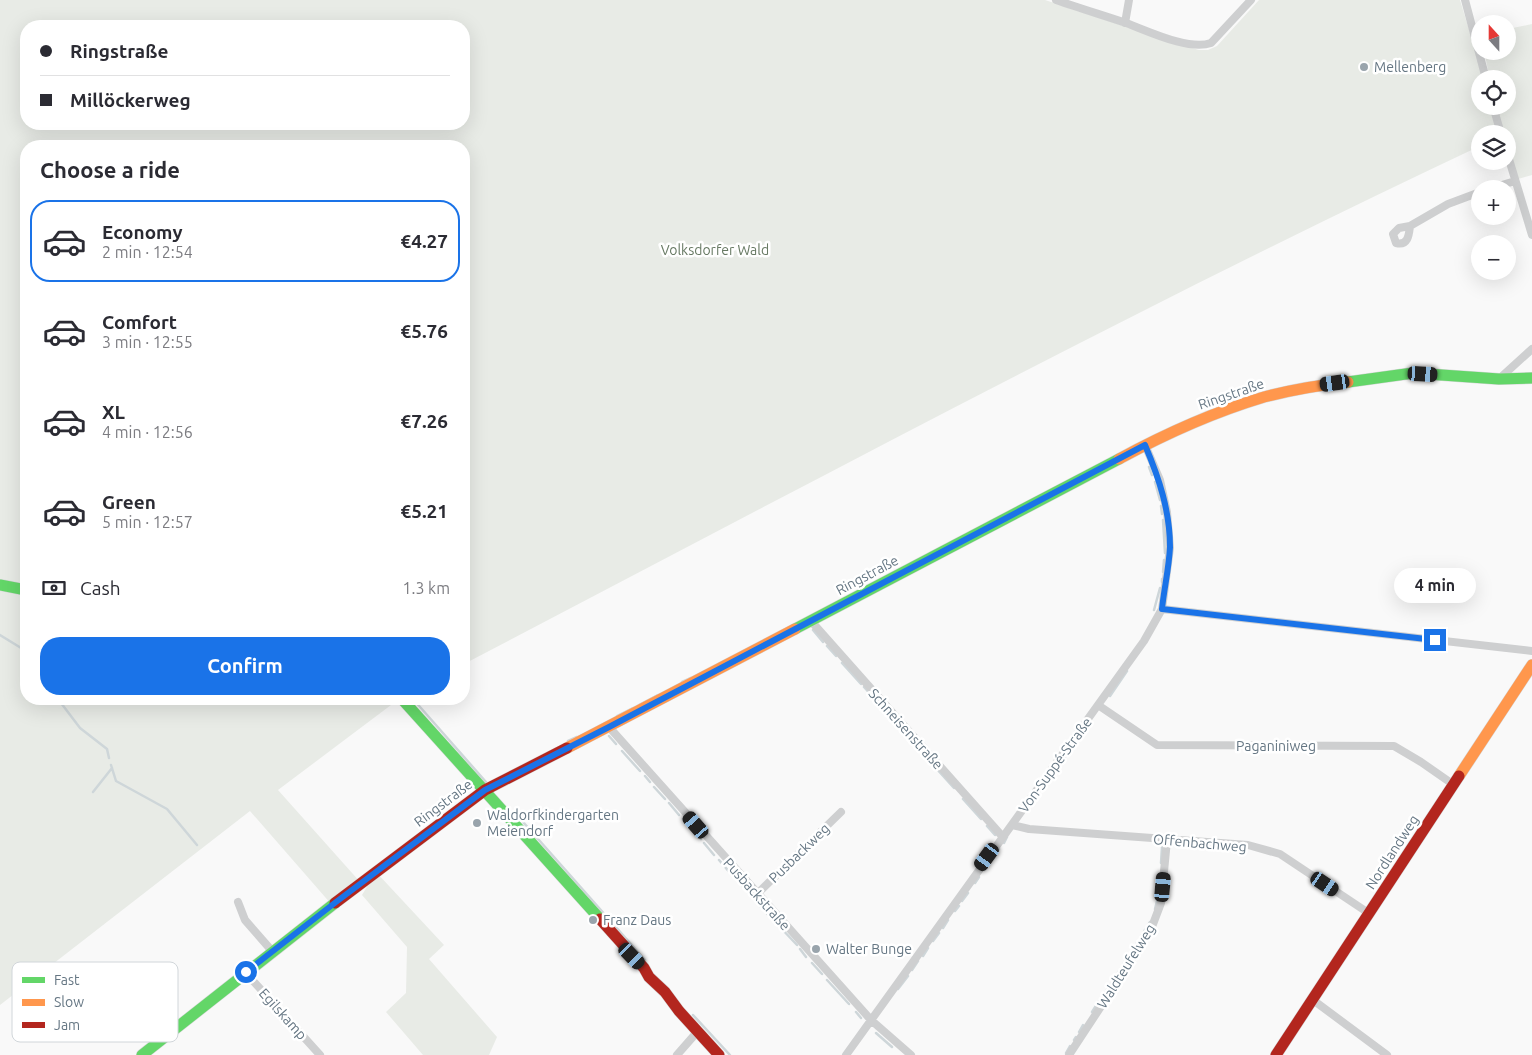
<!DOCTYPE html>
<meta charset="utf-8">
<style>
body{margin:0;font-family:Ubuntu,sans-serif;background:#f7f7f7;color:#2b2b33;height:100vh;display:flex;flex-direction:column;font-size:19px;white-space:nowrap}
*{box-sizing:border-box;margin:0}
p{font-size:16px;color:#7c7c81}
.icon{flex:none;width:28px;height:28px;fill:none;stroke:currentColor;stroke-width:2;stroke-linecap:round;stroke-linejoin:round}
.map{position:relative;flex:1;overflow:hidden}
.drawer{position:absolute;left:20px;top:140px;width:450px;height:565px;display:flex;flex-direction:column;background:#fff;border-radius:20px;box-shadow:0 5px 20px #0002}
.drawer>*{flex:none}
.guide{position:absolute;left:20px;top:20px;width:450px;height:110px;border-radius:20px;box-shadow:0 5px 20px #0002;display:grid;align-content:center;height:110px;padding:0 20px;background:#fff}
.needle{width:32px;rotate:339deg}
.fabs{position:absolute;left:1471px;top:15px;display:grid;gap:10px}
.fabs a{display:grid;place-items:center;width:45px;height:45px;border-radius:50%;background:#fff;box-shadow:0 5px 20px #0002;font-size:25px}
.end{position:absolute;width:22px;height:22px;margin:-11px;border:6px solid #1a73e8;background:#fff;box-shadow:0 0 0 2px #fff}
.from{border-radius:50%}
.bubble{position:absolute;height:35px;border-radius:18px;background:#fff;box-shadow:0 5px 20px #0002;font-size:16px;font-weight:600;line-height:35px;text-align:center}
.car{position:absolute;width:15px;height:30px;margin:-15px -8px;border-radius:6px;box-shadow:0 0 4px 1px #0007;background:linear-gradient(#222 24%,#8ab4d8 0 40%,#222 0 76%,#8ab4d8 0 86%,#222 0)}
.guide b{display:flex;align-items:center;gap:18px;height:48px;font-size:19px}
.guide b+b{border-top:1px solid #e1e1e2}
.guide i{width:12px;height:12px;background:#2b2b33}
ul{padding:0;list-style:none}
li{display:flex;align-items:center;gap:15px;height:82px;margin:0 10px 8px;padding:0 10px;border:2px solid transparent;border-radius:20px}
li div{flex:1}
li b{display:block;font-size:19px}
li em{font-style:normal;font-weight:600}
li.active{border-color:#1a73e8}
li>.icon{width:45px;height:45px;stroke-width:1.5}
h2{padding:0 20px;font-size:22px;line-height:60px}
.pay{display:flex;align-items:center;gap:12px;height:55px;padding:0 20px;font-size:19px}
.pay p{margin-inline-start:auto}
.primary-button{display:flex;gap:10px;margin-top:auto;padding:10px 20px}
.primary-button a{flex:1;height:58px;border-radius:20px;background:#1a73e8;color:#fff;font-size:20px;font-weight:600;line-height:58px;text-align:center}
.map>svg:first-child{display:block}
.green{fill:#e8ebe6;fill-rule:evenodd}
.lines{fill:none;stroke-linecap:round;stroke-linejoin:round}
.stream{stroke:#ced6d9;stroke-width:2.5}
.fast-casing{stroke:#d5d6d7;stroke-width:12}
.slow-casing{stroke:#d5d6d7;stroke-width:12}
.jam-casing{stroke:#d5d6d7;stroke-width:12}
.street{stroke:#cecfd0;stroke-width:8}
.fast{stroke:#63d668;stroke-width:11}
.slow{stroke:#ff974d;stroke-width:11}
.jam{stroke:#b3261e;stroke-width:11}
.route{stroke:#1a73e8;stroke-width:6}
.poi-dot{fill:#99a4ac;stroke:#fff;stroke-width:2}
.labels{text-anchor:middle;stroke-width:5;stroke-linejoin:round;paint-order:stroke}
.poi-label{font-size:14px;fill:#657683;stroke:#fff;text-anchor:start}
.park-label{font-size:14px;fill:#687a64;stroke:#fff}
.street-label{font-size:14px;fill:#657683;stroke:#fff}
.key{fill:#fff;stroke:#d1d6da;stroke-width:1}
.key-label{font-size:14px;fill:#657683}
</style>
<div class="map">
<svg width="1532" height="1055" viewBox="0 0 1532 1055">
<rect width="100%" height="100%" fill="#f9f9f9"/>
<path class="green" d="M0 0H1045L1175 43 1199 50H1208L1217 46 1259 0H1460L1484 79H1480V106H1491L1498 134H1480V146C1136 308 801 488 464 664V146H26V699H399L278 790 361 883 332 905 250 811 0 1005ZM26 26H464V124H26Z
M1532 24V175L1518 179 1508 148V134H1503L1497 106H1508V79H1490L1484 51H1508V29Z
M376 872 444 945 429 959 497 1037 489 1055H423L386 1012 406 993 407 947 362 895Z"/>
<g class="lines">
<path class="stream" d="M1149 467 1152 475
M1155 482 1160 500
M1161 506 1162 514
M1163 520 1165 553
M1163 572 1164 560
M1162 582V579
M1154 610 1160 588
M813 630 823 642
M0 635 26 651
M827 646 836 656
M842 663 861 684
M682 682 691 678
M864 687 873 697
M1110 696 1127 671
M58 699 80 728 107 749 109 758
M413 699 486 782
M639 705 658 695
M880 705 885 711
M888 715 892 718
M617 716 633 708
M895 721 900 727
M905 733 915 744
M609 736 616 744
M568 741 577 737
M622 751 640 771
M922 753 931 763
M1060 764 1067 754
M111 765 116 781 167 809 197 845
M935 767 954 788
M645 776 650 782
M1051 776 1057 768
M654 787 665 799
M1042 789 1047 783
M93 792 112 768
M963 799 981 819
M669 803 679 815
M1032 804 1039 794
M516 814 645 960
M683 819 687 823
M987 826 995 835
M691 829 701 839
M704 843 714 855
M1004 843 1007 837
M994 857 999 849
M719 860 731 874
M1161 863 1162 847
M984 870 990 862
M739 882 745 889
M975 883 979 877
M749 893 757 902
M962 901 968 893
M761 907 772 919
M1155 909 1158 897
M955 911 959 906
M775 922 777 924
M780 927 797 945
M943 928 948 920
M1140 938 1150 922
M933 941 939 933
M800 949 806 957
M1130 954 1137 943
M923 956 928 948
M812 963 822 974
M1123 965 1125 961
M912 970 918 961
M1115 977 1119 971
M827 980 849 1004
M898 989 908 976
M1105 993 1112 982
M856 1012 861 1018
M1092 1012 1099 1001
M693 1015 730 1055
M1079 1032 1083 1025
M876 1033 892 1047
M1074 1040 1076 1037
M1066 1053 1070 1046"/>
<defs>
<path id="fast" d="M1348 382 1413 373 1499 379 1532 378
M0 585 26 590
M795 629 1119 459
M402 699 600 919
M142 1055 335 903"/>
<path id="slow" d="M1119 459C1165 434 1214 412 1264 397 1291 390 1320 385 1348 382
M567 748 795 629
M1459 776 1532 665"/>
<path id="jam" d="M335 903 485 790 567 748
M600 919 644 968 649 977 665 992 679 1011 719 1055
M1276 1055 1459 776"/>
</defs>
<use href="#fast" class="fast-casing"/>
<use href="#slow" class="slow-casing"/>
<use href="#jam" class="jam-casing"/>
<path class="street" d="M1056 0C1079 8 1102 15 1126 23 1148 31 1189 51 1211 43L1251 0
M1465 0 1486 79
M1125 23 1129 0
M1493 106 1501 134
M1508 156 1532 235
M1489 189 1515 181
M1410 226C1409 235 1408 246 1396 243L1393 234 1399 228 1410 226 1448 204 1480 192
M1499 379 1532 349
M1162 609 1532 651
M811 621 1002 836
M1098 705 1157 745 1394 746 1421 762 1454 785
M609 727 871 1020 911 1055
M1012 825 1029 829 1248 845 1280 854 1370 914
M757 894 841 812
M238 902 245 920 272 951
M246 973 320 1055
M1313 1000 1387 1055
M677 1055 698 1031
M846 1055 1144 641 1162 609 1170 548 1167 512 1160 480 1145 445
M1069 1055 1150 932 1161 903 1167 840"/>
<use href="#fast" class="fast"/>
<use href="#slow" class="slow"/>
<use href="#jam" class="jam"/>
</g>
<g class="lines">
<path class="route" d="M246 972 336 902 485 790 609 727 1145 445C1159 478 1170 511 1170 547 1169 568 1164 589 1162 609L1435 640"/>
</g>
<g class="poi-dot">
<circle cx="1364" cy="67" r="5"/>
<circle cx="477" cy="823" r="5"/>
<circle cx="593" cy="920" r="5"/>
<circle cx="816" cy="949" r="5"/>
</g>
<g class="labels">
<g class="poi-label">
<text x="1374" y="72">Mellenberg</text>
<text x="487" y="820">Waldorfkindergarten<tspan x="487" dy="16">Meiendorf</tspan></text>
<text x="603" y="925">Franz Daus</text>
<text x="826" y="954">Walter Bunge</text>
</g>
<g class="park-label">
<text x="715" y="255">Volksdorfer Wald</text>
</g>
<g class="street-label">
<text transform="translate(1231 394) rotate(-19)" y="5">Ringstraße</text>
<text transform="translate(867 575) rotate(-28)" y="5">Ringstraße</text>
<text transform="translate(906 729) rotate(48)" y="5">Schneisenstraße</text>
<text x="1276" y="751">Paganiniweg</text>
<text transform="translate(1055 765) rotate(-54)" y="5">Von-Suppé-Straße</text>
<text transform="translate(443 803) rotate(-37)" y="5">Ringstraße</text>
<text transform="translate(1200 843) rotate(5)" y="5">Offenbachweg</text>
<text transform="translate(1392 852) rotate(-57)" y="5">Nordlandweg</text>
<text transform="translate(799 853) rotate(-44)" y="5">Pusbackweg</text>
<text transform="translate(757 894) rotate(48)" y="5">Pusbackstraße</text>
<text transform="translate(1126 966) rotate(-58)" y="5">Waldteufelweg</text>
<text transform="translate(283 1014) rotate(48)" y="5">Egilskamp</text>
</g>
</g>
<rect x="12" y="962" width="166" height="80" rx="8" class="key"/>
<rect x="22" y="977" width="23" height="6" fill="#63d668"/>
<rect x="22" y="999" width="23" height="7" fill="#ff974d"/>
<rect x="22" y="1022" width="23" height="6" fill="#b3261e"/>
<g class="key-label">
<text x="54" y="985">Fast</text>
<text x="54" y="1007">Slow</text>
<text x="54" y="1030">Jam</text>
</g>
</svg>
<div class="fabs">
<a><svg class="needle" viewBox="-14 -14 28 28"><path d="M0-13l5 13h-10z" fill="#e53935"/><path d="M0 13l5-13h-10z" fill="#7c7c81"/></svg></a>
<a><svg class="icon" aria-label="locate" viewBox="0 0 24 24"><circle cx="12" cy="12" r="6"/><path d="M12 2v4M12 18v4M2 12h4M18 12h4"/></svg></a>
<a><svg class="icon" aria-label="layers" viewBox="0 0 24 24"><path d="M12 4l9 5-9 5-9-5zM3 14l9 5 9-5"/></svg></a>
<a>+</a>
<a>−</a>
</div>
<i class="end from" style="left:246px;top:972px"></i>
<i class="end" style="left:1435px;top:640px"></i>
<div class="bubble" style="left:1394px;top:568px;width:82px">4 min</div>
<i class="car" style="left:1423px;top:374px;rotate:93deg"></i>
<i class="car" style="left:1335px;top:383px;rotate:262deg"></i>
<i class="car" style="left:696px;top:825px;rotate:319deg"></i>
<i class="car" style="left:987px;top:857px;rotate:216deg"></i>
<i class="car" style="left:1325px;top:884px;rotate:124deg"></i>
<i class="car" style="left:1163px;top:887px;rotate:5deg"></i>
<i class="car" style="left:632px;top:956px;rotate:136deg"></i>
<div class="guide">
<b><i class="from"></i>Ringstraße</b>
<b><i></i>Millöckerweg</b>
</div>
<section class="drawer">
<h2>Choose a ride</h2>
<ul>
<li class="active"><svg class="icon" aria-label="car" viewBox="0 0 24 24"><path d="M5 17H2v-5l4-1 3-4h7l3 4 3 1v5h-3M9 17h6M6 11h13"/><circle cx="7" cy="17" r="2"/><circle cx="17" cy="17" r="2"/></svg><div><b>Economy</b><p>2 min · 12:54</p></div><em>€4.27</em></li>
<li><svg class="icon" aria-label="car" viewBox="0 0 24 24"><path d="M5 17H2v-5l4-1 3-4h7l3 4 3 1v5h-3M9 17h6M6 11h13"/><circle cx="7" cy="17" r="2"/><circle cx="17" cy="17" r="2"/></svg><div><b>Comfort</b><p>3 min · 12:55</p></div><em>€5.76</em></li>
<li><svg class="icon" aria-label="car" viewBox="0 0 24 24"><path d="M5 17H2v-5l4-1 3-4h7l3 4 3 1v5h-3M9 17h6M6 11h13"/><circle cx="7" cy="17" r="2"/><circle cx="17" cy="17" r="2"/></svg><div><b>XL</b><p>4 min · 12:56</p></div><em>€7.26</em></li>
<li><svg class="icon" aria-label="car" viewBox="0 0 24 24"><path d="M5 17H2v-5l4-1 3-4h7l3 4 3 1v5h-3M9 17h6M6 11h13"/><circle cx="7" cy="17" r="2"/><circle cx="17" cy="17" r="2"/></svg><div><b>Green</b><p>5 min · 12:57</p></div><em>€5.21</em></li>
</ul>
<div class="pay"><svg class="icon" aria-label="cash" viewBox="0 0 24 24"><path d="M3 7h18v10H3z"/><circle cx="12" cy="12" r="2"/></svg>Cash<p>1.3 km</p></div>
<div class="primary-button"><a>Confirm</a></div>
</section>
</div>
